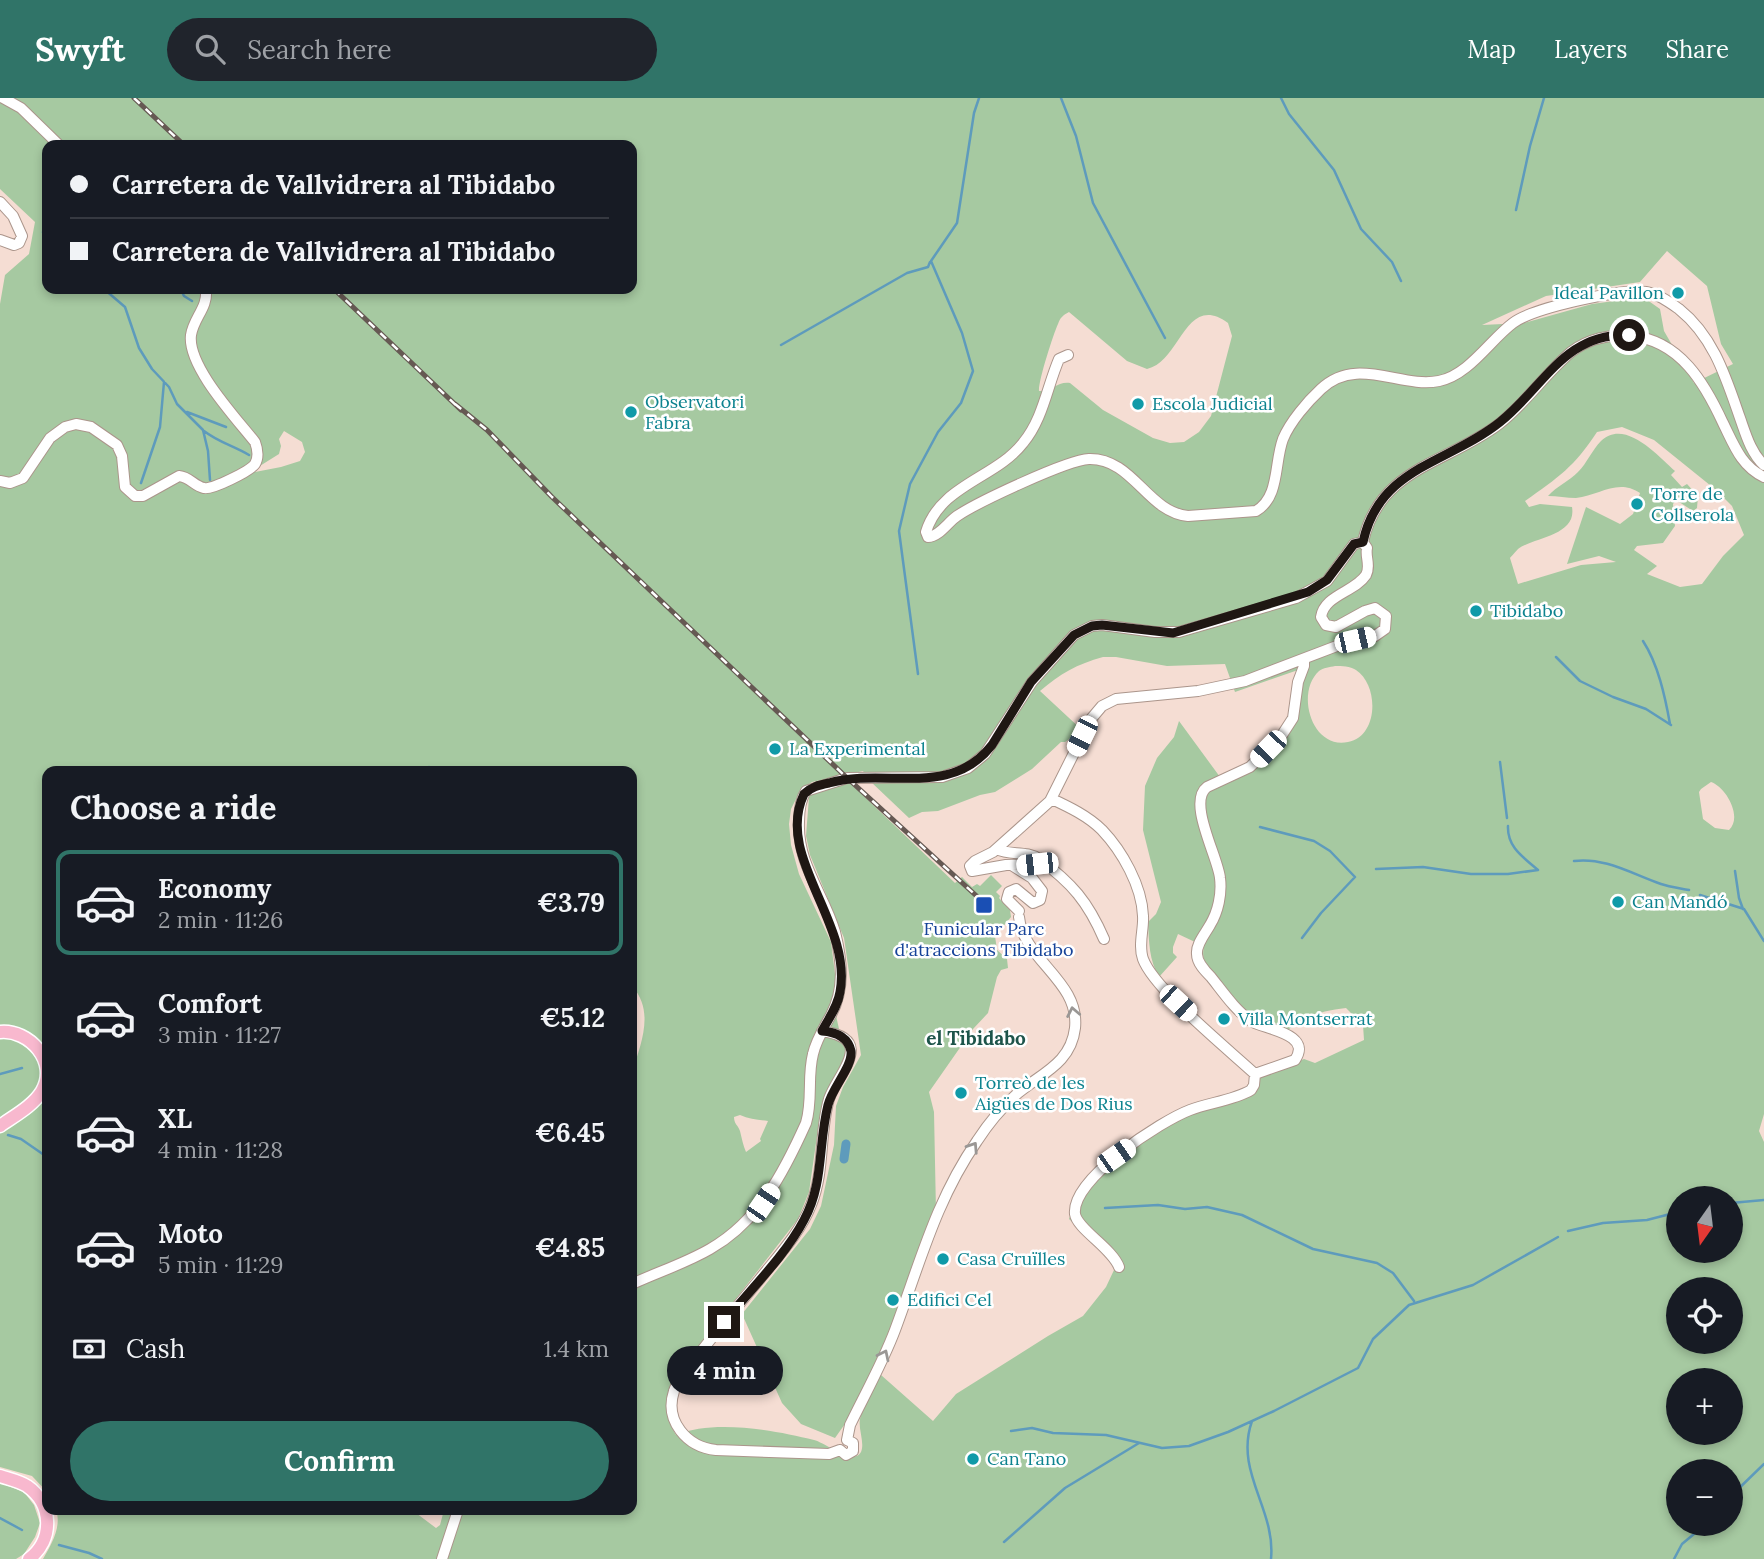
<!DOCTYPE html>
<meta charset="utf-8">
<style>
body{margin:0;font-family:Lora,serif;background:#20242c;color:#f1f3f6;height:100vh;display:flex;flex-direction:column;font-size:26px;white-space:nowrap}
*{box-sizing:border-box;margin:0}
p{font-size:23px;color:#9ea1a6}
.icon{flex:none;width:38px;height:38px;fill:none;stroke:currentColor;stroke-width:2;stroke-linecap:round;stroke-linejoin:round}
.map{position:relative;flex:1;overflow:hidden}
.side{position:absolute;left:42px;top:668px;width:595px;height:749px;display:flex;flex-direction:column;background:#171b24;border-radius:14px;box-shadow:0 4px 10px #0003}
.side>*{flex:none}
.banner{position:absolute;left:42px;top:42px;width:595px;height:154px;border-radius:14px;box-shadow:0 4px 10px #0003;display:grid;align-content:center;height:154px;padding:0 28px;background:#171b24}
.needle{width:46px;rotate:194deg}
.buttons{position:absolute;left:1666px;top:1088px;display:grid;gap:14px}
.buttons a{display:grid;place-items:center;width:77px;height:77px;border-radius:50%;background:#171b24;box-shadow:0 4px 10px #0003;font-size:35px}
.end{position:absolute;width:32px;height:32px;margin:-16px;border:9px solid #1f1713;background:#fff;box-shadow:0 0 0 4px #fff}
.from{border-radius:50%}
.bubble{position:absolute;height:49px;border-radius:24px;background:#171b24;box-shadow:0 4px 10px #0003;font-size:23px;font-weight:700;line-height:49px;text-align:center}
.car{position:absolute;width:21px;height:42px;margin:-21px -10px;border-radius:9px;box-shadow:0 0 5px 2px #0007;background:linear-gradient(#fff 24%,#345 0 40%,#fff 0 76%,#345 0 86%,#fff 0)}
.banner b{display:flex;align-items:center;gap:24px;height:66px;font-size:26px}
.banner b+b{border-top:2px solid #363941}
.banner i{width:18px;height:18px;background:#f1f3f6}
ul{padding:0;list-style:none}
li{display:flex;align-items:center;gap:21px;height:105px;margin:0 14px 10px;padding:0 14px;border:4px solid transparent;border-radius:14px}
li div{flex:1}
li b{display:block;font-size:26px}
li em{font-style:normal;font-weight:700}
li.selected{border-color:#307468}
li>.icon{width:63px;height:63px;stroke-width:1.5}
h2{padding:0 28px;font-size:32px;line-height:84px}
.pay{display:flex;align-items:center;gap:18px;height:77px;padding:0 28px;font-size:26px}
.pay p{margin-inline-start:auto}
.action{display:flex;gap:14px;margin-top:auto;padding:14px 28px}
.action a{flex:1;height:80px;border-radius:42px;background:#307468;color:#fff;font-size:28px;font-weight:700;line-height:80px;text-align:center}
header{display:flex;align-items:center;gap:42px;box-sizing:border-box;height:98px;padding:0 35px;background:#307468;color:#fff}
header strong{font-size:33px}
nav{display:flex;gap:38px;margin-inline-start:auto;font-size:24px}
.search{width:490px;height:63px;background:#20242c;display:flex;align-items:center;gap:18px;box-sizing:border-box;padding:0 24px;border-radius:38px;color:#9ea1a6;font-size:26px}
.map>svg:first-child{display:block}
.green{fill:#a6c9a1;fill-rule:evenodd}
.lines{fill:none;stroke-linecap:round;stroke-linejoin:round}
.stream{stroke:#5e9bbc;stroke-width:2.5}
.canal{stroke:#5e9bbc;stroke-width:9}
.minor-casing{stroke:#ab958b;stroke-width:12}
.major-casing{stroke:#fff;stroke-width:15}
.minor{stroke:#fff;stroke-width:10}
.major{stroke:#f8b8ce;stroke-width:12}
.rail-casing{stroke:#665953;stroke-width:5}
.rail{stroke:#fff;stroke-width:2.5;stroke-dasharray:8;stroke-linecap:butt}
.oneway{stroke:#9a9795}
.route{stroke:#1f1713;stroke-width:9}
.culture-dot{fill:#0f9aa8;stroke:#fff;stroke-width:2.5}
.transit-dot{fill:#1a4fb4;stroke:#fff;stroke-width:2.5}
.labels{text-anchor:middle;stroke-width:5;stroke-linejoin:round;paint-order:stroke}
.culture-label{font-size:18px;fill:#0d838f;stroke:#fff;text-anchor:start}
.transit-label{font-size:18px;fill:#164399;stroke:#fff}
.neighbourhood-label{font-size:19px;font-weight:bold;fill:#1d544a;stroke:#fff}
</style>
<header>
<strong>Swyft</strong>
<div class="search"><svg class="icon" aria-label="search" viewBox="0 0 24 24"><circle cx="10" cy="10" r="6"/><path d="M15 15l6 6"/></svg>Search here</div>
<nav><a>Map</a><a>Layers</a><a>Share</a></nav>
</header>
<div class="map">
<svg width="1764" height="1461" viewBox="0 0 1764 1461">
<rect width="100%" height="100%" fill="#f5ddd3"/>
<path class="green" d="M0 0H1764V1016L1759 1033 1764 1044V1461H43C51 1447 62 1429 56 1412H412L436 1430 440 1427 444 1412H632V974C641 946 655 913 632 888V674H47V1394L32 1378 0 1369V206L5 177 29 156 35 124 0 91ZM47 47H632V191H47ZM1667 153 1707 188 1721 246 1733 266 1694 285 1664 233 1660 211 1643 199 1592 206 1524 225 1482 227 1546 198 1640 184ZM1069 214 1127 263 1147 271C1181 264 1185 194 1228 225L1232 238 1211 318 1199 334 1184 344 1170 345 1153 340 1103 312 1070 285C1058 283 1050 294 1039 293 1038 284 1053 237 1058 226 1060 220 1063 217 1069 214ZM1622 329 1654 342 1716 392 1732 408 1744 437 1723 458 1702 486 1680 489 1647 476 1657 468 1634 452 1637 448 1663 445 1675 428 1673 406 1676 402 1693 413 1697 410 1698 398 1687 386 1682 389 1671 377 1675 373C1658 358 1625 320 1601 343 1592 352 1587 365 1578 374 1569 383 1557 388 1548 398 1557 398 1567 400 1576 400 1599 398 1617 380 1640 395L1633 416 1620 426 1586 409 1567 466 1599 458 1616 464 1581 467 1518 486 1510 460C1511 459 1517 452 1518 451 1534 439 1577 438 1572 409L1540 406 1529 409 1525 403C1559 379 1574 369 1597 334ZM284 333 302 344 305 354 300 363 281 369 255 374V371L279 356 281 348 279 341ZM1103 559H1116L1167 568 1225 566 1235 594 1298 572 1287 626 1246 667 1220 679 1179 623 1174 639 1157 660 1145 688 1143 732 1161 804 1156 816 1148 824C1149 844 1149 862 1159 879L1177 859 1173 855V849L1178 836 1195 844 1204 845C1204 850 1202 856 1204 861 1212 881 1238 910 1256 920 1266 926 1277 929 1288 932 1305 917 1323 913 1346 910L1363 927 1364 942 1315 965 1304 961 1276 974 1252 980 1249 988 1242 991 1186 1010 1083 1086 1069 1121 1113 1162 1114 1172 1106 1189 1083 1218 1048 1238 956 1296 933 1323 881 1277C874 1291 863 1306 860 1321 858 1331 865 1345 861 1354 854 1368 826 1345 814 1342 773 1332 714 1321 676 1337 664 1316 665 1306 672 1283L798 1121 809 1094 821 1010 827 993 847 960V949L841 940 833 904 836 884 831 844 799 776 791 747 789 726 791 711 801 691 812 684 863 673 870 683 909 720 922 714 938 713 980 697 995 694 1032 671 1061 644H1065L1082 632 1040 593C1060 576 1077 566 1103 559ZM1335 568C1342 568 1350 568 1356 572 1379 587 1379 638 1348 644 1312 652 1295 595 1319 573 1323 570 1330 569 1335 568ZM1711 684C1726 689 1743 719 1729 732L1715 730 1703 721 1699 694 1701 691ZM740 1017C749 1021 759 1022 768 1023L760 1041 761 1043 746 1054C743 1047 742 1041 740 1033 738 1027 734 1026 734 1019ZM1678 1101H1731V1153H1678ZM1678 1192H1731V1244H1678ZM1678 1283H1731V1335H1678ZM1678 1374H1731V1426H1678Z
M849 684 955 785 962 779 972 789 977 786 980 788 991 777 1002 788 996 794 1000 798 999 800 1010 812 1011 819 995 838 997 852 1007 861 1008 870 1001 872 997 879 988 915 973 931 929 994 934 1014 936 1114 901 1215 847 1323 835 1340 801 1326 782 1305 742 1216 810 1131 821 1108 834 1047 836 1008 843 989 861 957 844 840 810 757 806 738 809 699 812 695Z
M0 1385 24 1394 34 1407 40 1425 35 1439 24 1456 16 1461H0Z"/>
<g class="lines">
<path class="stream" d="M1061 0 1076 38 1093 105 1165 240
M1281 0 1289 16 1334 72 1361 131 1392 164 1401 183
M1516 112 1530 48 1544 0
M43 134 47 135
M104 191 125 209 139 250 152 271 169 289 177 306 203 332 208 353 210 382
M106 191H114
M159 191 181 192 184 198 192 203
M781 247 907 175 928 169 930 164
M187 314 226 329
M204 333C218 344 234 348 249 357
M141 385 160 329 164 284
M1643 543C1658 566 1665 598 1670 626
M1556 559 1580 583 1613 599 1646 611 1671 627
M918 576 899 433 910 386 938 334 961 305 973 273 962 235 931 163 957 125 974 15 979 0
M1500 664 1507 720
M429 674V669
M1508 728C1507 749 1523 759 1538 772
M1260 729 1314 743 1330 753 1355 779 1321 815 1302 840
M1574 763C1605 759 1632 776 1661 786 1670 789 1679 790 1689 792
M1376 771 1423 769 1471 776H1508L1538 772
M1735 773 1739 800 1743 811
M1700 797 1744 811 1764 843
M0 976 22 970
M8 1037 21 1041 47 1059
M1731 1105 1764 1102
M1105 1110 1158 1107 1185 1111 1207 1109 1242 1117 1313 1151 1377 1165 1393 1175 1414 1203
M1568 1133 1603 1125 1647 1122 1678 1114
M1252 1323C1234 1374 1276 1411 1271 1461
M1011 1333 1032 1330 1053 1335 1106 1337 1162 1350 1189 1348 1228 1334 1274 1313 1358 1270 1373 1241 1409 1207 1473 1187 1558 1139
M1731 1398 1764 1366
M0 1420 22 1432
M1004 1444 1065 1390 1139 1345
M59 1447 89 1455 102 1461
M1674 1461 1682 1446 1706 1426"/>
<path class="canal" d="M844 1061 846 1046"/>
<defs>
<path id="minor" d="M3 0 21 10 59 47
M0 104 13 118 22 138 19 145 14 147 0 142
M1068 257 1059 261C1047 289 1043 321 1023 345 996 380 940 387 926 434L928 439C939 439 948 424 957 418 978 404 1067 362 1089 361 1133 360 1147 414 1188 418L1256 413C1280 399 1274 365 1283 341 1290 324 1307 304 1321 291 1357 257 1401 291 1439 283 1469 277 1490 242 1513 225 1533 210 1622 190 1646 194 1658 196 1669 204 1679 211 1714 239 1726 280 1740 320 1746 337 1751 355 1764 367
M0 383 10 385 23 380 50 340 65 329 76 326 91 329 117 347 122 358 125 389 135 398H143L179 378C190 379 194 388 204 390 212 392 250 373 255 366 259 359 258 352 255 344 236 320 187 268 191 237 194 219 208 210 206 191
M1363 444C1379 370 1448 365 1499 326 1526 305 1545 276 1571 254 1588 241 1610 236 1631 238 1680 242 1705 286 1723 325 1734 347 1741 368 1764 379
M1052 701C1069 709 1088 718 1102 732 1122 753 1142 788 1143 818 1144 831 1138 847 1143 861 1154 891 1228 951 1255 976
M997 751C1010 758 1026 752 1039 761
M1013 768 1032 780 1042 793 1040 802 1033 805 1016 791 1009 794 1007 801 1019 813
M1104 841C1088 804 1072 785 1039 761L1037 766 1006 767 972 773 970 768 975 763 993 754 1050 703 1091 621 1102 608 1116 601 1198 593 1245 583 1342 546 1375 538 1385 531 1386 518 1375 510 1365 513 1336 529 1326 527 1321 519C1324 497 1355 494 1366 477 1371 468 1365 459 1367 450L1363 444
M822 933C877 941 838 975 829 1001 819 1035 825 1073 811 1107 800 1135 778 1158 759 1182 734 1212 709 1243 685 1274 681 1280 676 1286 674 1293 664 1323 687 1349 716 1352L829 1356 840 1352
M1255 976 1295 962C1313 935 1263 931 1251 923 1235 912 1223 894 1211 879 1205 873 1197 865 1197 856 1196 846 1205 836 1210 827 1218 814 1222 796 1220 780 1218 759 1187 704 1207 689L1250 669 1282 637 1293 620 1298 584 1304 568V561
M1119 1169C1112 1150 1077 1131 1075 1116 1071 1081 1161 1023 1190 1012 1208 1005 1235 1002 1251 992L1254 987 1255 976
M632 1186C658 1174 686 1165 710 1151 759 1123 784 1074 806 1025 813 1002 807 979 813 956 816 942 824 930 831 917 845 891 842 863 835 834 824 796 797 766 799 724 799 713 800 702 806 693L847 680 942 679 968 670 985 656 1032 584 1074 537 1092 528 1102 527 1155 534H1179L1296 500 1327 483 1354 446 1363 444
M847 1342 850 1327C865 1296 883 1264 895 1232 920 1165 936 1102 977 1043 988 1026 1003 1008 1018 995 1042 975 1071 965 1075 930 1080 883 1023 862 1019 819
M840 1352 846 1357 853 1353V1345L847 1342
M442 1461 458 1412"/>
<path id="major" d="M0 934C29 931 59 964 42 993 33 1008 14 1018 0 1028
M0 1378C9 1381 19 1383 27 1388 53 1406 54 1442 29 1461"/>
</defs>
<use href="#minor" class="minor-casing"/>
<use href="#major" class="major-casing"/>
<use href="#minor" class="minor"/>
<use href="#major" class="major"/>
<defs>
<path id="rail" d="M134 0 184 47
M334 191 461 312
M455 306 487 332 552 399 844 677 981 802"/>
</defs>
<use href="#rail" class="rail-casing"/>
<use href="#rail" class="rail"/>
</g>
<defs><path id="oneway-chevron" d="M-2-3.5L2.5 0L-2 3.5" fill="none" stroke-width="1.6" stroke-linecap="round" stroke-linejoin="round" transform="scale(1.75)"/></defs>
<g class="oneway">
<use href="#oneway-chevron" transform="translate(1073 914) rotate(-101)"/>
<use href="#oneway-chevron" transform="translate(973 1049) rotate(-57)"/>
<use href="#oneway-chevron" transform="translate(884 1257) rotate(-64)"/>
</g>
<g class="lines">
<path class="route" d="M724 1224C750 1192 785 1158 804 1122 824 1086 818 1046 828 1007 832 990 853 968 851 953 848 939 835 934 822 933 829 920 838 908 840 894 853 825 774 759 804 696 811 689 819 687 829 685 886 669 950 701 992 647L1031 584 1074 537 1092 528 1102 527 1173 535 1308 494 1327 482 1354 446 1363 444C1379 369 1449 365 1500 324 1544 289 1565 234 1629 237"/>
</g>
<g class="culture-dot">
<circle cx="1678" cy="195" r="7"/>
<circle cx="1138" cy="306" r="7"/>
<circle cx="631" cy="314" r="7"/>
<circle cx="1637" cy="406" r="7"/>
<circle cx="1476" cy="513" r="7"/>
<circle cx="775" cy="651" r="7"/>
<circle cx="1618" cy="804" r="7"/>
<circle cx="1224" cy="921" r="7"/>
<circle cx="961" cy="995" r="7"/>
<circle cx="943" cy="1161" r="7"/>
<circle cx="893" cy="1202" r="7"/>
<circle cx="973" cy="1361" r="7"/>
</g>
<rect class="transit-dot" x="975" y="798" width="18" height="18" rx="3.5"/>
<g class="labels">
<g class="culture-label">
<text x="1664" y="201" text-anchor="end">Ideal Pavillon</text>
<text x="645" y="310">Observatori<tspan x="645" dy="21">Fabra</tspan></text>
<text x="1152" y="312">Escola Judicial</text>
<text x="1651" y="402">Torre de<tspan x="1651" dy="21">Collserola</tspan></text>
<text x="1490" y="519">Tibidabo</text>
<text x="789" y="657">La Experimental</text>
<text x="1632" y="810">Can Mandó</text>
<text x="1238" y="927">Villa Montserrat</text>
<text x="975" y="991">Torreò de les<tspan x="975" dy="21">Aigües de Dos Rius</tspan></text>
<text x="957" y="1167">Casa Cruïlles</text>
<text x="907" y="1208">Edifici Cel</text>
<text x="987" y="1367">Can Tano</text>
</g>
<g class="transit-label">
<text x="984" y="837">Funicular Parc<tspan x="984" dy="21">d'atraccions Tibidabo</tspan></text>
</g>
<g class="neighbourhood-label">
<text x="976" y="947">el Tibidabo</text>
</g>
</g>
</svg>
<div class="buttons">
<a><svg class="needle" viewBox="-14 -14 28 28"><path d="M0-13l5 13h-10z" fill="#e53935"/><path d="M0 13l5-13h-10z" fill="#9ea1a6"/></svg></a>
<a><svg class="icon" aria-label="locate" viewBox="0 0 24 24"><circle cx="12" cy="12" r="6"/><path d="M12 2v4M12 18v4M2 12h4M18 12h4"/></svg></a>
<a>+</a>
<a>−</a>
</div>
<i class="end from" style="left:1629px;top:237px"></i>
<i class="end" style="left:724px;top:1224px"></i>
<div class="bubble" style="left:667px;top:1248px;width:116px">4 min</div>
<i class="car" style="left:1355px;top:542px;rotate:77deg"></i>
<i class="car" style="left:1082px;top:638px;rotate:206deg"></i>
<i class="car" style="left:1268px;top:651px;rotate:224deg"></i>
<i class="car" style="left:1037px;top:766px;rotate:264deg"></i>
<i class="car" style="left:1178px;top:905px;rotate:133deg"></i>
<i class="car" style="left:1116px;top:1058px;rotate:55deg"></i>
<i class="car" style="left:763px;top:1105px;rotate:34deg"></i>
<div class="banner">
<b><i class="from"></i>Carretera de Vallvidrera al Tibidabo</b>
<b><i></i>Carretera de Vallvidrera al Tibidabo</b>
</div>
<section class="side">
<h2>Choose a ride</h2>
<ul>
<li class="selected"><svg class="icon" aria-label="car" viewBox="0 0 24 24"><path d="M5 17H2v-5l4-1 3-4h7l3 4 3 1v5h-3M9 17h6M6 11h13"/><circle cx="7" cy="17" r="2"/><circle cx="17" cy="17" r="2"/></svg><div><b>Economy</b><p>2 min · 11:26</p></div><em>€3.79</em></li>
<li><svg class="icon" aria-label="car" viewBox="0 0 24 24"><path d="M5 17H2v-5l4-1 3-4h7l3 4 3 1v5h-3M9 17h6M6 11h13"/><circle cx="7" cy="17" r="2"/><circle cx="17" cy="17" r="2"/></svg><div><b>Comfort</b><p>3 min · 11:27</p></div><em>€5.12</em></li>
<li><svg class="icon" aria-label="car" viewBox="0 0 24 24"><path d="M5 17H2v-5l4-1 3-4h7l3 4 3 1v5h-3M9 17h6M6 11h13"/><circle cx="7" cy="17" r="2"/><circle cx="17" cy="17" r="2"/></svg><div><b>XL</b><p>4 min · 11:28</p></div><em>€6.45</em></li>
<li><svg class="icon" aria-label="car" viewBox="0 0 24 24"><path d="M5 17H2v-5l4-1 3-4h7l3 4 3 1v5h-3M9 17h6M6 11h13"/><circle cx="7" cy="17" r="2"/><circle cx="17" cy="17" r="2"/></svg><div><b>Moto</b><p>5 min · 11:29</p></div><em>€4.85</em></li>
</ul>
<div class="pay"><svg class="icon" aria-label="cash" viewBox="0 0 24 24"><path d="M3 7h18v10H3z"/><circle cx="12" cy="12" r="2"/></svg>Cash<p>1.4 km</p></div>
<div class="action"><a>Confirm</a></div>
</section>
</div>
